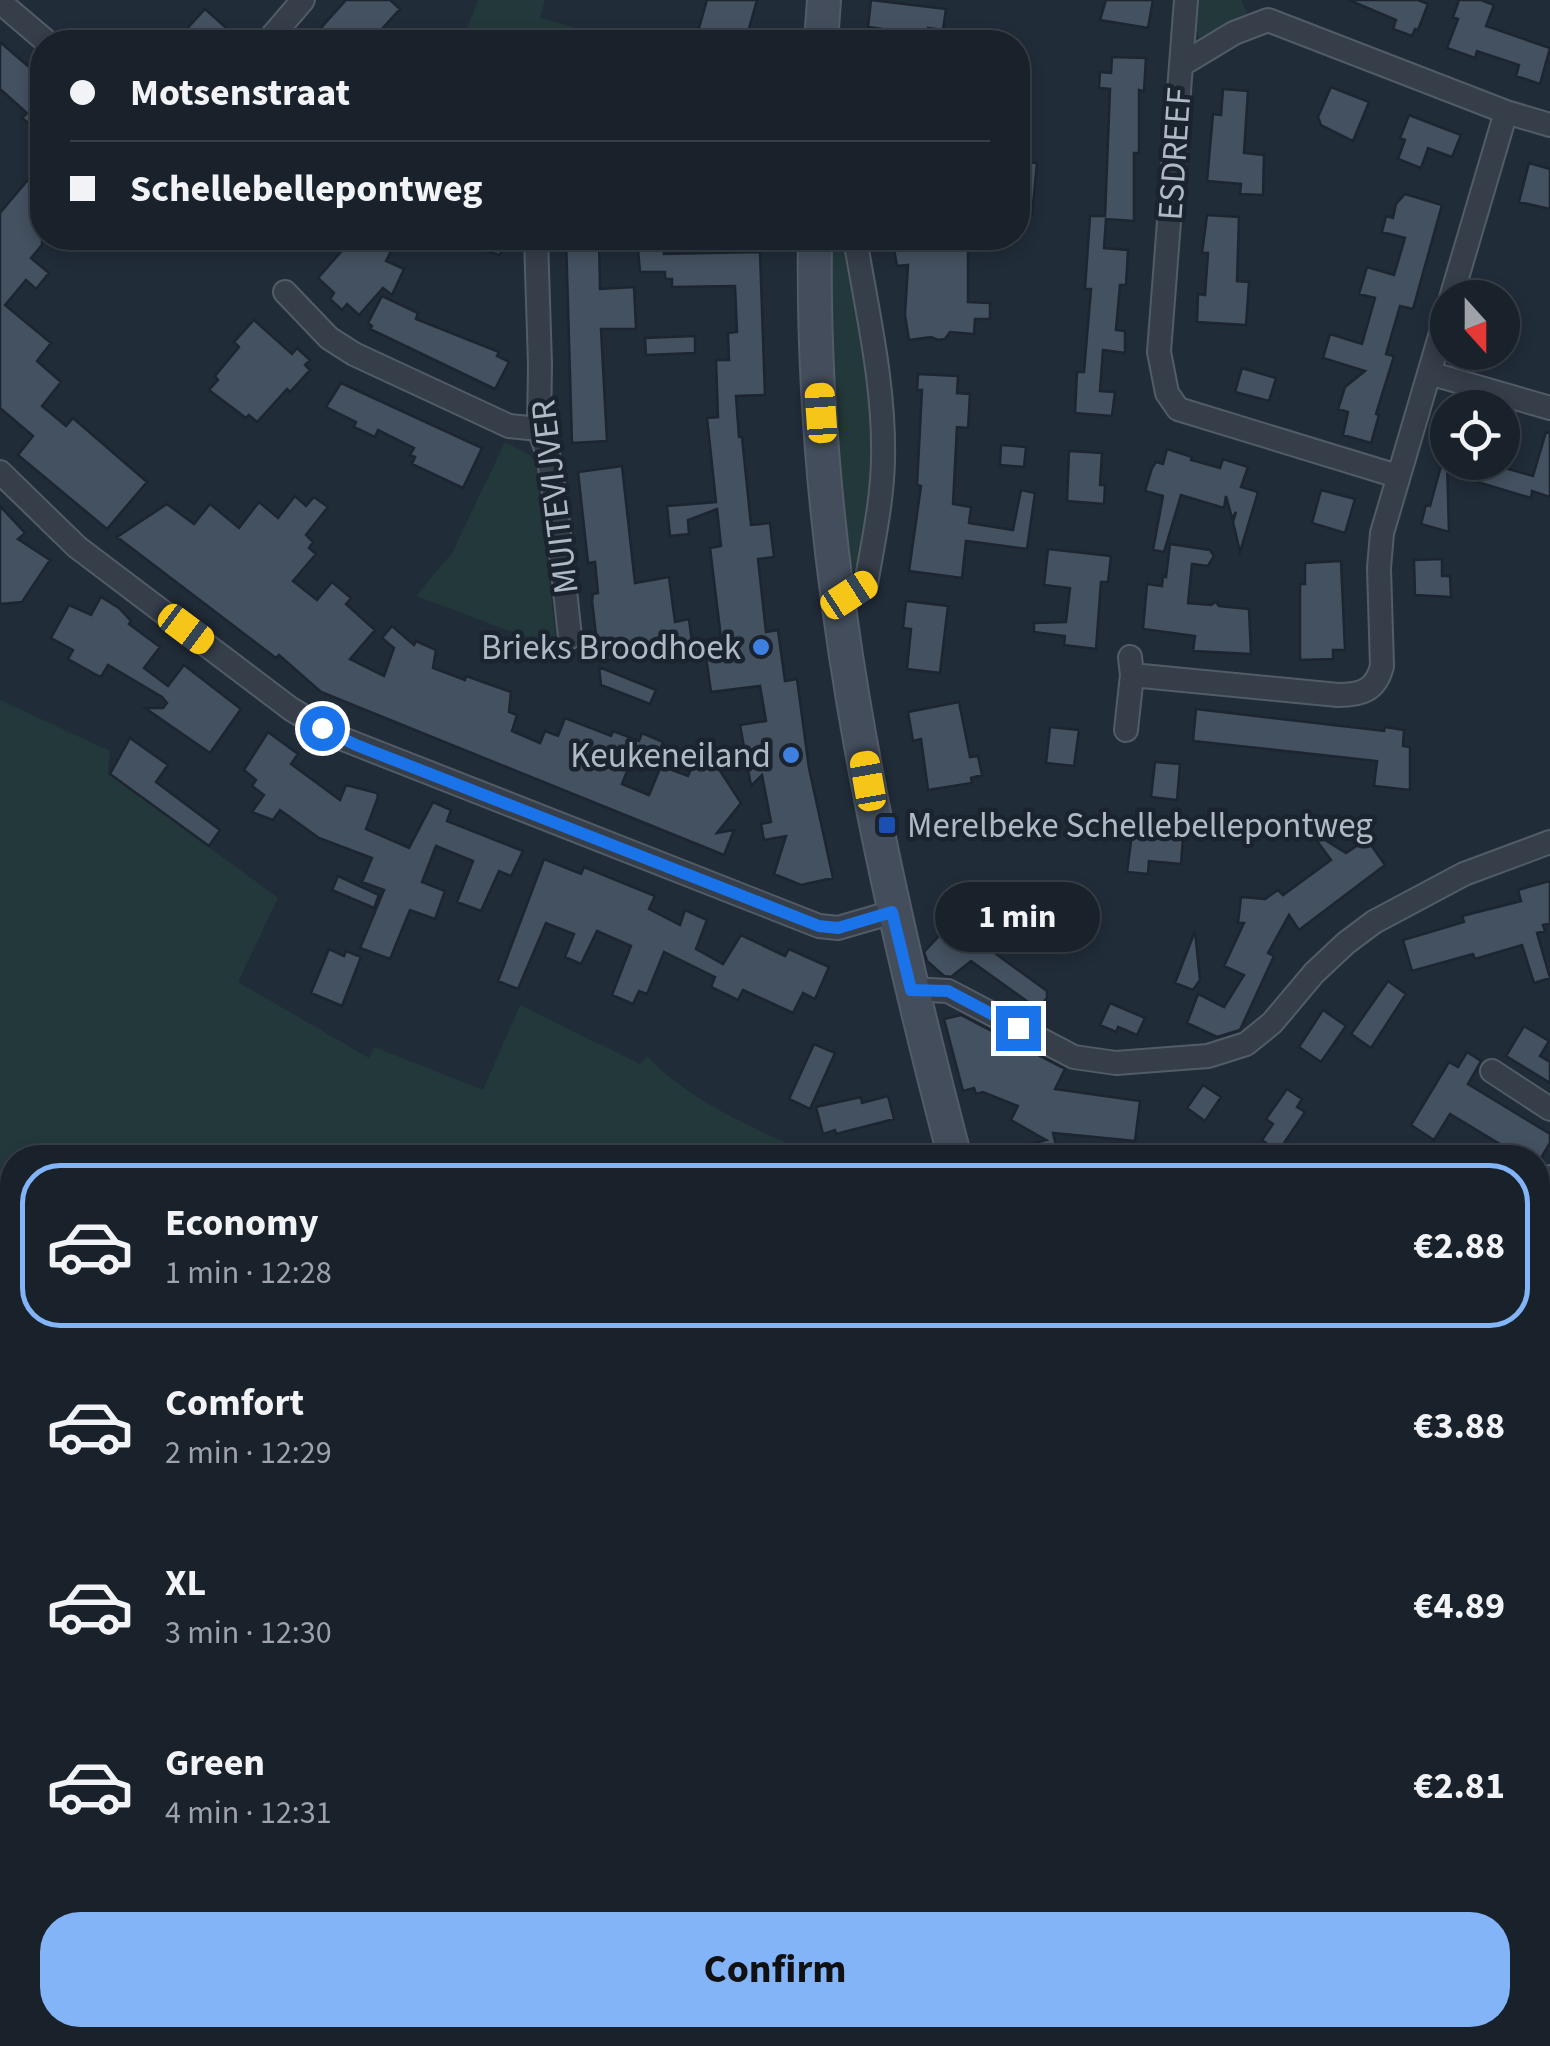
<!DOCTYPE html>
<meta charset="utf-8">
<style>
body{margin:0;font-family:"Source Sans 3",sans-serif;background:#262e37;color:#f1f3f6;height:100vh;display:flex;flex-direction:column;font-size:38px;white-space:nowrap}
*{box-sizing:border-box;margin:0}
p{font-size:32px;color:#9fa3a9}
.icon{flex:none;width:55px;height:55px;fill:none;stroke:currentColor;stroke-width:2;stroke-linecap:round;stroke-linejoin:round}
.map{position:relative;flex:1;overflow:hidden}
.side{position:absolute;left:0px;top:1145px;width:1550px;height:902px;display:flex;flex-direction:column;background:#19212b;border-radius:40px 40px 0 0;box-shadow:0 5px 15px #0003,0 0 0 2px #373e47}
.side>*{flex:none}
.top-card{position:absolute;left:30px;top:30px;width:1000px;height:220px;border-radius:40px;box-shadow:0 5px 15px #0003,0 0 0 2px #373e47;display:grid;align-content:center;height:220px;padding:0 40px;background:#19212b}
.needle{width:65px;rotate:159deg}
.buttons{position:absolute;left:1430px;top:280px;display:grid;gap:20px}
.buttons a{display:grid;place-items:center;width:90px;height:90px;border-radius:50%;background:#19212b;box-shadow:0 5px 15px #0003,0 0 0 2px #373e47;font-size:50px}
.end{position:absolute;width:45px;height:45px;margin:-22px;border:12px solid #1a73e8;background:#fff;box-shadow:0 0 0 5px #fff}
.from{border-radius:50%}
.bubble{position:absolute;height:70px;border-radius:35px;background:#19212b;box-shadow:0 5px 15px #0003,0 0 0 2px #373e47;font-size:32px;font-weight:700;line-height:70px;text-align:center}
.car{position:absolute;width:30px;height:60px;margin:-30px -15px;border-radius:12px;box-shadow:0 0 8px 2px #0007;background:linear-gradient(#f5c518 24%,#345 0 40%,#f5c518 0 76%,#345 0 86%,#f5c518 0)}
.top-card b{display:flex;align-items:center;gap:35px;height:95px;font-size:38px}
.top-card b+b{border-top:2px solid #373e47}
.top-card i{width:25px;height:25px;background:#f1f3f6}
ul{padding:18px 0 0;list-style:none}
li{display:flex;align-items:center;gap:30px;height:165px;margin:0 20px 15px;padding:0 20px;border:5px solid transparent;border-radius:40px}
li div{flex:1}
li b{display:block;font-size:38px}
li em{font-style:normal;font-weight:700}
li.active{border-color:#83b4f7}
li>.icon{width:90px;height:90px;stroke-width:1.5}
.primary-button{display:flex;gap:20px;margin-top:auto;padding:20px 40px}
.primary-button a{flex:1;height:115px;border-radius:40px;background:#83b4f7;color:#111;font-size:40px;font-weight:700;line-height:115px;text-align:center}
.map>svg:first-child{display:block}
.green{fill:#23383a}
.building{fill:#445160;stroke:#1c2530;stroke-width:2.5}
.lines{fill:none;stroke-linecap:round;stroke-linejoin:round}
.minor-casing{stroke:#525c67;stroke-width:26}
.secondary-casing{stroke:#525c67;stroke-width:36}
.minor{stroke:#353e49;stroke-width:22}
.secondary{stroke:#434d5c;stroke-width:32}
.route{stroke:#1a73e8;stroke-width:12}
.shop-dot{fill:#3f7fe0;stroke:#1a232e;stroke-width:4}
.transit-dot{fill:#1a4fb4;stroke:#1a232e;stroke-width:4}
.labels{text-anchor:middle;stroke-width:9;stroke-linejoin:round;paint-order:stroke}
.street-label{font-size:35px;fill:#afb9c5;stroke:#1a232e}
.poi-label{font-size:35px;fill:#afb9c5;stroke:#1a232e;text-anchor:end}
</style>
<div class="map">
<svg width="1550" height="2046" viewBox="0 0 1550 2046">
<rect width="100%" height="100%" fill="#212c39"/>
<path class="green" d="M478 0H545L540 18 626 42H462Z
M1198 0H1241L1247 13 1245 17 1199 38 1194 23Z
M824 238H846L874 413 873 492 857 571 853 572 845 567Z
M505 442 530 455 536 463 557 649 416 596 452 553Z
M0 700 110 751 108 773 278 898 238 982 369 1058 374 1047 483 1090 520 1005 640 1064 647 1056C694 1105 758 1130 819 1157L12 1158V2035H946L934 2046H0Z"/>
<path class="building" d="M346 0H390L400 9 370 42H335L320 29Z
M707 0H757L748 32 742 31 740 42H695Z
M871 0 946 9 943 30 928 28 927 33 917 34 868 27Z
M1106 0H1153L1148 28 1100 20Z
M1349 0H1418L1428 4 1418 30 1415 29 1412 36 1393 29 1396 20Z
M1459 0H1481L1494 5 1486 26 1550 48 1540 84 1516 76 1519 65 1477 51 1475 58 1447 48 1458 19 1453 17Z
M205 9 242 42H175Z
M0 42 42 78V126L39 123 35 128 22 118 27 113 0 89Z
M1112 57 1146 58 1144 91 1139 90V153H1134V221L1106 219 1104 248 1128 250 1126 285H1120L1116 330 1125 331V353L1103 350 1100 391 1115 392 1112 416 1075 413 1077 372H1084L1091 289H1085L1090 216H1105L1110 89 1099 88 1100 72 1111 73Z
M1331 87 1369 102 1353 141 1321 125 1318 117Z
M1223 89 1248 91 1244 153 1264 155 1263 195 1240 194 1241 184 1207 181 1213 114 1221 115Z
M1409 115 1461 135 1452 157 1428 148 1421 168 1398 159 1405 140 1400 138Z
M1018 161 1037 163 1032 216H1018Z
M42 163V245L31 258 49 273 36 289 26 280 5 305 51 343 37 361 61 382 42 406 66 426 73 418 147 482 107 529 18 455 33 436 0 408V213Z
M1529 163 1550 169V209L1519 202Z
M1405 194 1442 205 1413 309 1400 306 1386 354 1394 356 1376 414 1379 415 1371 443 1343 435 1348 412 1338 409 1345 387 1365 371 1323 358 1330 334 1362 344 1375 298 1359 294 1367 267 1394 275 1405 238 1382 232 1386 216 1393 218 1396 204Z
M1207 215 1239 217 1237 281 1249 282 1246 325 1197 322 1198 294 1205 295 1208 253H1202Z
M353 238H398L386 261 404 269 392 295 383 288 359 315 347 304 342 310 330 299 334 293 318 278Z
M456 238H504L500 255 455 243Z
M566 238H599L600 289 634 287 636 329H601L607 441 572 443Z
M637 238H664V254L760 252 765 395 736 396 739 437H742L751 525 770 523 774 557 758 559 766 632 778 630 785 681 797 679 809 768 833 878 801 885 774 874 786 836 764 840 761 824 771 822 762 775 751 786 740 725 766 721 760 686 711 692 706 657 671 662 669 646 638 648 639 657 599 661 592 601 593 594 598 593 595 562 588 563 578 472 622 466 635 583 669 577 675 622 689 619 692 642 721 638 710 548 721 546 717 509 688 520 689 534 670 536 667 506 716 502 707 418 718 417 716 360H729L728 333 737 332 735 286 672 287V279H665V272H640Z
M892 238H968V302L990 303V319H975L974 334 950 332 945 339 938 340 931 337 909 340 905 315 908 265 897 266Z
M382 296 418 313 416 319 499 352 497 356 509 362 495 389 370 329 372 326 368 323Z
M254 320 292 354 297 348 310 360 305 365 310 370 290 392 287 389 257 422 249 415 246 418 209 390 218 380 215 376 239 347 234 342Z
M695 336V353L646 355 645 338Z
M1242 368 1276 378 1269 401 1235 392Z
M918 374 958 376 957 393 970 394 968 428 957 427 953 504 971 507 969 523 1013 530 1021 490 1035 493 1027 549 966 541 962 578 909 571 921 486 917 485 922 390H917Z
M341 383 482 448 463 488 412 464 415 457 410 455 414 448 378 430 375 437 354 427 356 422 326 407Z
M1546 432 1550 433V497L1532 491 1531 498 1474 481 1473 462H1484L1533 476Z
M1001 445 1026 447 1024 467 1000 465Z
M1167 449 1192 457 1191 460 1220 468 1223 459 1248 467 1241 487 1258 492 1240 552 1233 522 1236 512 1232 518 1226 496 1224 508 1181 495 1164 552 1153 550 1163 496 1145 491 1152 468 1156 462 1163 464Z
M1069 451 1102 453 1100 485H1105L1104 504 1067 501Z
M1443 459 1447 460 1449 532 1421 524 1426 505 1430 506Z
M1321 490 1355 499 1345 533 1312 523Z
M295 496 306 506 314 497 328 507 306 535 313 542 309 548 316 554 293 581 317 600 332 582 351 598 346 604 375 630 350 659 384 676 394 648 382 638 392 626 414 645 416 641 436 650 433 668 465 680 466 676 511 692 509 712 517 715 512 731 540 743 545 731 558 736 565 718 611 736 613 731 639 741 642 733 663 742 655 764 633 756 622 784 649 795 661 766 688 776 698 752 711 757 741 803 717 833 734 830 724 855 321 692 279 655 276 658 117 537 167 504 194 524 210 504 239 528 259 502 278 518Z
M0 506 25 533 18 539 50 560 22 602 0 604Z
M1170 544 1210 550 1214 556 1208 566 1192 564 1188 603 1211 605 1216 602 1219 606 1249 609 1251 654 1193 651 1195 636 1143 629 1147 584 1162 586 1163 576 1166 577Z
M1048 549 1111 556 1108 582H1101L1096 649 1064 645 1065 636 1034 632V623L1066 622 1070 588 1044 585Z
M1442 559V576H1450L1451 597 1415 595 1414 560Z
M1341 561 1345 650H1333V659L1300 660V584H1305V563Z
M101 597 119 608 131 621 129 624 160 647 144 668 168 686 184 665 241 709 210 753 145 708H163L167 703 162 697 108 665 101 677 93 673 68 659 73 650 51 638 69 605 91 615Z
M906 601 948 606 940 673 907 669 911 629 903 628Z
M599 667 656 690 650 704 601 685Z
M959 702 970 757 978 756 982 775 971 778 972 783 928 790 921 739 913 741 908 712Z
M1196 709 1384 731 1385 727 1404 730 1403 746 1410 747V790L1374 786 1377 761 1193 741Z
M1050 727 1079 730 1074 766 1046 763Z
M268 732 298 754 291 764 340 800 346 785 377 793 378 797 366 829 409 848 433 802 451 810 447 821 523 851 511 876 499 871 481 911 457 902 473 861 436 846 422 882 445 891 435 919 410 910 390 959 360 948 384 890 362 882 372 858 319 838 280 810 273 820 252 812 264 795 252 786 256 780 244 770Z
M130 738 168 765 156 782 220 830 209 846 110 774Z
M1155 762 1180 764 1177 800 1151 797Z
M1133 826 1154 829 1153 834 1183 838 1181 864 1149 861 1148 874 1127 872Z
M1309 830 1346 853 1367 839 1385 865 1299 930 1289 915 1268 953 1274 956 1240 1030 1217 1037 1187 1023 1198 994 1224 1007 1244 975 1224 966 1244 923H1238L1241 897 1265 899 1278 890 1283 895 1331 860Z
M544 859 581 874 584 867 655 896 649 909 680 925 685 910 707 920 696 949 723 964 741 935 785 956 789 949 829 967 815 999 803 993 793 1013 743 990 738 1000 711 987 715 977 664 952 647 994 639 991 633 1004 612 995 631 946 597 931 581 964 565 957 574 934 546 923 518 989 498 981Z
M338 876 379 895 374 908 332 890Z
M1550 881V923L1543 925 1545 931 1537 933 1550 978 1534 983 1522 945 1475 959 1473 954 1412 971 1403 940 1464 922 1462 916 1521 901 1518 890Z
M1048 884 1075 894 1055 949 1028 939Z
M952 922 1047 991V998L1038 1009 971 961 951 977 944 976 927 961 924 952Z
M1195 931 1200 980 1193 990 1175 983Z
M329 949 344 956 346 951 361 957 342 1006 311 993Z
M1388 981 1406 994 1371 1048 1351 1034Z
M1110 1003 1145 1018 1137 1035 1118 1027 1116 1032 1100 1025Z
M1323 1010 1346 1026 1321 1062 1299 1047Z
M961 1015 1065 1069 1055 1089 1140 1101 1135 1141 1053 1133 1059 1158H1000L999 1152 1046 1140 1011 1120 1018 1106 983 1092 976 1094 974 1088 963 1091 944 1019Z
M1524 1026 1549 1041 1540 1056 1550 1062V1083L1506 1056Z
M814 1044 835 1053 810 1109 789 1099Z
M1467 1052 1481 1061 1468 1084 1550 1134V1143L1541 1158H1523L1450 1114 1434 1140 1411 1125 1449 1062 1458 1067Z
M1203 1085 1221 1097 1205 1121 1187 1108Z
M1287 1089 1302 1099 1297 1107 1305 1112 1278 1152 1262 1140 1273 1124 1266 1119Z
M888 1096 894 1119 836 1134 835 1130 823 1134 816 1107 861 1097 862 1103Z"/>
<g class="lines">
<defs>
<path id="minor" d="M0 2 47 42
M267 42 303 0
M1181 65 1186 0
M536 238 540 365 539 429 548 454 556 506 570 637
M285 292 329 338 354 354 509 426 539 429
M1451 298 1506 112
M1429 373 1550 408
M0 472 77 547 291 709 338 737 819 926 838 928 893 912
M1397 476 1178 409 1167 393 1159 352 1181 65 1234 33 1268 20 1506 112 1550 125
M839 601 866 584C873 543 882 502 883 461 885 386 867 311 855 238
M1132 675 1338 695C1362 695 1376 690 1382 666L1379 568 1382 533 1448 309
M1126 730 1132 675 1130 657
M911 989 948 991 1074 1057 1116 1063 1208 1056 1246 1044 1272 1023 1314 973 1346 943 1374 922 1464 874 1550 842
M1492 1071 1550 1109
M1538 1212 1540 1196 1550 1177
M1538 1269 1550 1277
M1538 1871 1550 1847
M1538 1936 1550 1942
M1374 2046 1389 2035"/>
<path id="secondary" d="M821 42 824 0
M815 238C810 550 876 858 955 1158
M1183 2035 1186 2046"/>
</defs>
<use href="#minor" class="minor-casing"/>
<use href="#secondary" class="secondary-casing"/>
<use href="#minor" class="minor"/>
<use href="#secondary" class="secondary"/>
</g>
<g class="lines">
<path class="route" d="M322 728 356 745 819 926 838 928 892 912 911 990 948 991 1018 1028"/>
</g>
<g class="shop-dot">
<circle cx="761" cy="647" r="10"/>
<circle cx="791" cy="755" r="10"/>
</g>
<rect class="transit-dot" x="877" y="815" width="20" height="20" rx="5"/>
<g class="labels">
<g class="street-label">
<text transform="translate(1174 154) rotate(-86)" y="12">ESDREEF</text>
<text transform="translate(554 497) rotate(-97)" y="12">MUITEVIJVER</text>
</g>
<g class="poi-label">
<text x="741" y="659">Brieks Broodhoek</text>
<text x="771" y="767">Keukeneiland</text>
<text x="907" y="837" text-anchor="start">Merelbeke Schellebellepontweg</text>
</g>
</g>
</svg>
<div class="buttons">
<a><svg class="needle" viewBox="-14 -14 28 28"><path d="M0-13l5 13h-10z" fill="#e53935"/><path d="M0 13l5-13h-10z" fill="#9fa3a9"/></svg></a>
<a><svg class="icon" aria-label="locate" viewBox="0 0 24 24"><circle cx="12" cy="12" r="6"/><path d="M12 2v4M12 18v4M2 12h4M18 12h4"/></svg></a>
</div>
<i class="end from" style="left:322px;top:728px"></i>
<i class="end" style="left:1018px;top:1028px"></i>
<div class="bubble" style="left:935px;top:882px;width:165px">1 min</div>
<i class="car" style="left:821px;top:413px;rotate:356deg"></i>
<i class="car" style="left:849px;top:595px;rotate:57deg"></i>
<i class="car" style="left:186px;top:629px;rotate:127deg"></i>
<i class="car" style="left:868px;top:781px;rotate:350deg"></i>
<div class="top-card">
<b><i class="from"></i>Motsenstraat</b>
<b><i></i>Schellebellepontweg</b>
</div>
<section class="side">
<ul>
<li class="active"><svg class="icon" aria-label="car" viewBox="0 0 24 24"><path d="M5 17H2v-5l4-1 3-4h7l3 4 3 1v5h-3M9 17h6M6 11h13"/><circle cx="7" cy="17" r="2"/><circle cx="17" cy="17" r="2"/></svg><div><b>Economy</b><p>1 min · 12:28</p></div><em>€2.88</em></li>
<li><svg class="icon" aria-label="car" viewBox="0 0 24 24"><path d="M5 17H2v-5l4-1 3-4h7l3 4 3 1v5h-3M9 17h6M6 11h13"/><circle cx="7" cy="17" r="2"/><circle cx="17" cy="17" r="2"/></svg><div><b>Comfort</b><p>2 min · 12:29</p></div><em>€3.88</em></li>
<li><svg class="icon" aria-label="car" viewBox="0 0 24 24"><path d="M5 17H2v-5l4-1 3-4h7l3 4 3 1v5h-3M9 17h6M6 11h13"/><circle cx="7" cy="17" r="2"/><circle cx="17" cy="17" r="2"/></svg><div><b>XL</b><p>3 min · 12:30</p></div><em>€4.89</em></li>
<li><svg class="icon" aria-label="car" viewBox="0 0 24 24"><path d="M5 17H2v-5l4-1 3-4h7l3 4 3 1v5h-3M9 17h6M6 11h13"/><circle cx="7" cy="17" r="2"/><circle cx="17" cy="17" r="2"/></svg><div><b>Green</b><p>4 min · 12:31</p></div><em>€2.81</em></li>
</ul>
<div class="primary-button"><a>Confirm</a></div>
</section>
</div>
